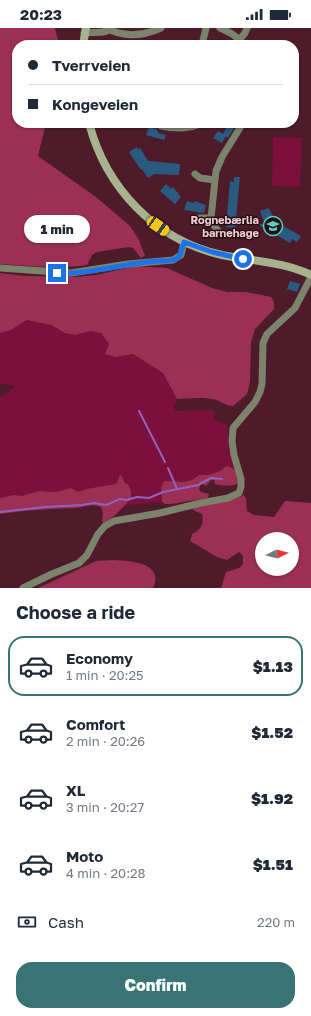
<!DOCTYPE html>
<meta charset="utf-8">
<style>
body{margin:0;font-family:"Golos Text",sans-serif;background:#f6f6f7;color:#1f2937;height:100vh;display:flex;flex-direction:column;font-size:15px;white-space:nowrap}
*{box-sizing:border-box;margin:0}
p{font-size:13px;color:#747a83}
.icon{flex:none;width:22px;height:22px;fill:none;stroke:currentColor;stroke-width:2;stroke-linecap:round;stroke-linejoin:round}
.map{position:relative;height:560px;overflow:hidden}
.panel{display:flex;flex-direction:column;background:#fff;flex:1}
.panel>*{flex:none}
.guide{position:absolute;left:12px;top:12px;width:287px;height:88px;border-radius:16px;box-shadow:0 1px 3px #0004;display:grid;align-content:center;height:88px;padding:0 16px;background:#fff}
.needle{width:26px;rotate:84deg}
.fabs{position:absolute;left:255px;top:504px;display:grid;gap:8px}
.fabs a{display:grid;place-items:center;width:44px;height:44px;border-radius:50%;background:#fff;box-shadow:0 1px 3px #0004;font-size:20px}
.end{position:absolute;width:18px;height:18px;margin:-9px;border:5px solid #1a73e8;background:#fff;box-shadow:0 0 0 2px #fff}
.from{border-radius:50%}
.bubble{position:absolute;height:28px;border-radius:14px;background:#fff;box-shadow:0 1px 3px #0004;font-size:13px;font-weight:800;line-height:28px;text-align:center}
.car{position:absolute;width:12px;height:24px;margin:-12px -6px;border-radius:5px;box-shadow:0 0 3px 1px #0007;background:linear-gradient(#f5c518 24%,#345 0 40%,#f5c518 0 76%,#345 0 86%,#f5c518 0)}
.guide b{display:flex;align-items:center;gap:14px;height:38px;font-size:15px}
.guide b+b{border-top:1px solid #e0e1e3}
.guide i{width:10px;height:10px;background:#1f2937}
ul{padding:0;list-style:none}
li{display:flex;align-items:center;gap:12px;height:60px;margin:0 8px 6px;padding:0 8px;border:2px solid transparent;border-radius:16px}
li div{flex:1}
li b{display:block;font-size:15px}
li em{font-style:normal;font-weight:800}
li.selected{border-color:#397374}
li>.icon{width:36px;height:36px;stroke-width:1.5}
h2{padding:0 16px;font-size:18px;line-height:48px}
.pay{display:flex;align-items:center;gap:10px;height:44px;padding:0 16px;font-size:15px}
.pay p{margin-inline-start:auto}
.cta{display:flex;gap:8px;margin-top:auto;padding:8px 16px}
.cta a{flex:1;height:46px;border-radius:16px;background:#397374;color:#fff;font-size:16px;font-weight:800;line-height:46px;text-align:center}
.status{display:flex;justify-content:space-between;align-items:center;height:28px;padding:0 20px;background:#fff;direction:ltr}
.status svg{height:11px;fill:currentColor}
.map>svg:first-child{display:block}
.green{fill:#7c103c}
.forest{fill:#9b2f54;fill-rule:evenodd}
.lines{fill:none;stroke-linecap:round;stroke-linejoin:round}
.stream{stroke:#8f63c2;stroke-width:2}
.building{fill:#2a5a7f}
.minor{stroke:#7b836c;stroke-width:7}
.secondary{stroke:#a6b38e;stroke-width:8}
.route{stroke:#1a73e8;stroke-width:5}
.labels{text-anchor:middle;stroke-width:3;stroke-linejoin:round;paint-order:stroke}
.poi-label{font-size:11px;font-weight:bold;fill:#edcad2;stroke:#260f15;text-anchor:end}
</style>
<div class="status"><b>20:23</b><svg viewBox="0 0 49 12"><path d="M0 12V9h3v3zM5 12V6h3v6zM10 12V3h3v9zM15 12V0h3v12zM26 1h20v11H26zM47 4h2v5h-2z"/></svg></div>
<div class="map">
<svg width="311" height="560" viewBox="0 0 311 560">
<rect width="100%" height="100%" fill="#4e1b2b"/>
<path class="green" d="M273 109 302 110 300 159 272 158Z
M27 292 51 297 65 305 75 307 90 303 102 305 109 316 105 326 116 329 133 326 163 345 177 371 174 380 176 383 213 382 215 385 214 392 227 397 229 422 235 442 230 438H226L222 442 209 447H199L193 452 177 454 161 460 162 474 122 478 131 471V464L122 448 118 450 116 456 86 461 78 464 71 460 56 464 39 463 22 468 14 467 0 470V369L6 366 15 358 0 355V305L11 302Z"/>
<path class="forest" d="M0 0H55L59 17H17V95H46L38 128 96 169 130 198 139 212 145 228 141 230 133 220 129 219 97 224 92 227 87 237C57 241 30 238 0 236Z
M136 238 167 240 212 260 227 264H246L271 269 274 274V281L255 301 251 314 250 354 247 366 233 378C225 378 220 372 212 371 201 369 188 371 177 371L163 345 133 326 116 329 105 326 109 316 101 305 90 303 75 307 65 305 51 297 27 292 11 302 0 305V245L25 248 76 249 96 247Z
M226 438C234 438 240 447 238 455 232 459 223 458 215 456L214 452H211L206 458 203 456 200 457 199 461 201 464 209 466 208 470 171 476H165L162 474 161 460 164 453 183 454 192 452 199 447H209L222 442Z
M120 447 122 448 125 455 128 456 131 463V471C122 479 115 490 103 495L102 493 103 484 101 479C93 475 84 479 76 480 50 481 25 482 0 486V470L14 467 22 468 39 463 56 464 71 460 78 464 86 461 116 456Z
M244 467 246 471 247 483 254 487 274 489 285 473 311 475V560H221L226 544 239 540 243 536V528L239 524 227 532 217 529 190 513 192 506C201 502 204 496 202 486L193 482V480L235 471ZM262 511H292V541H262Z
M113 532C129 533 165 534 153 560H38L96 533Z"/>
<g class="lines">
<path class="stream" d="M139 383 165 434
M168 440 177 461
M0 484 45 479 82 477 94 475 106 477 120 471 127 472 137 469 149 470 163 464 198 457 211 450 222 451"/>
</g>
<path class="building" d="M228 97 234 100 228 110 226 108 222 115 213 110 218 103 223 106Z
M149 99 157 101 158 105 166 107 164 112 146 107Z
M137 119 138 121 140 120 148 133 180 136 179 147 154 146 148 150 142 141 141 142 129 124Z
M234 149H240L235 200 226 199 230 153 234 154Z
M166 156 171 161 173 159 181 169 175 176 160 163Z
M187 173 194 175V173L206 177 204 185 184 182Z
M269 180 273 189 276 191 274 193 301 208 297 214 292 211 290 215 257 196H265L260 183Z
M290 253 300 256 297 264 287 261Z"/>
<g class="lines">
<path class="minor" d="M106 0C124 10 143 8 161 0
M220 0C229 4 238 8 243 17
M84 5 104 4 110 2
M240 11 245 5 247 0
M202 17 206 0
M161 98C175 101 189 101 202 95
M195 146 200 150 215 152
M200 190H211
M220 205 215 199 211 190 216 143 222 129 243 95
M0 240 71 245 128 236 173 232 181 227 184 214
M23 560 52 546 79 535 87 527 98 506 105 498 114 493 160 485 201 475 228 470 239 465 241 459V451L234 427 232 413 233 400 255 374 260 364 262 356 263 315 267 306 295 280 311 249"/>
<path class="secondary" d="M83 17 86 0
M89 95C106 160 155 212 222 227 252 233 284 234 311 247"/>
</g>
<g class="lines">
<path class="route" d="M57 245C89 247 124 235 158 233 165 233 176 234 180 227L184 214 212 224 243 231"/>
</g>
<defs>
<symbol id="school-ring" viewBox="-11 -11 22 22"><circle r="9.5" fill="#260f15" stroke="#59cebf" stroke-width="1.5"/><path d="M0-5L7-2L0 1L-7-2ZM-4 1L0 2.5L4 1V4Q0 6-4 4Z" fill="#59cebf"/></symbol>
</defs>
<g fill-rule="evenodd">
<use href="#school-ring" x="262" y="187" width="22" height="22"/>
</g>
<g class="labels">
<g class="poi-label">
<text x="259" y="196">Rognebærlia<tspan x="259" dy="13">barnehage</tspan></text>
</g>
</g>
</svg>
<div class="fabs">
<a><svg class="needle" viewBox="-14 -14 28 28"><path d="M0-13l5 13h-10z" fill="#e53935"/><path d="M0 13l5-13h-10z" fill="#747a83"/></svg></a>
</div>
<i class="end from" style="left:243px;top:231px"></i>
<i class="end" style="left:57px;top:245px"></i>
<div class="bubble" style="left:24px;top:187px;width:66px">1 min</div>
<i class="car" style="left:158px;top:198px;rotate:124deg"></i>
<div class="guide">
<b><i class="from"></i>Tverrveien</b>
<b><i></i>Kongeveien</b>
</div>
</div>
<section class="panel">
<h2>Choose a ride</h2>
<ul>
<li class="selected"><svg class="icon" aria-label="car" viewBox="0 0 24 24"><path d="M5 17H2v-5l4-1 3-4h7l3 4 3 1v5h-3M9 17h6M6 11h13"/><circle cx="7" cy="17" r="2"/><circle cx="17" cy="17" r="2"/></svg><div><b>Economy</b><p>1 min · 20:25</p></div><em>$1.13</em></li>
<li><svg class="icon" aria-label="car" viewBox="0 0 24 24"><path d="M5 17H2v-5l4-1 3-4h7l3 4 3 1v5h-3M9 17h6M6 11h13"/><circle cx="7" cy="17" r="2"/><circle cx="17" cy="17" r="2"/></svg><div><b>Comfort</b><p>2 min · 20:26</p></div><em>$1.52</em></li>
<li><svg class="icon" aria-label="car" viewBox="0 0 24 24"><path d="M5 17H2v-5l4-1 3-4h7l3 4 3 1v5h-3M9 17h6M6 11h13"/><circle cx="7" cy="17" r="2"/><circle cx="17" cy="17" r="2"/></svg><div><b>XL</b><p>3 min · 20:27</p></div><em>$1.92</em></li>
<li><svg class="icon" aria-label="car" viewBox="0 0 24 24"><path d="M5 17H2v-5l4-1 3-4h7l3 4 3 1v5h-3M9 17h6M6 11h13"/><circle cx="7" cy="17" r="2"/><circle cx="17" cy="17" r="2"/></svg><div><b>Moto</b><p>4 min · 20:28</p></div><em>$1.51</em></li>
</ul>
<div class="pay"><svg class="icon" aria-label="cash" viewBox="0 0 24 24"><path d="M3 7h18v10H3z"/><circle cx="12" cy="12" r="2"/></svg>Cash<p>220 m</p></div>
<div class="cta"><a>Confirm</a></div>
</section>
